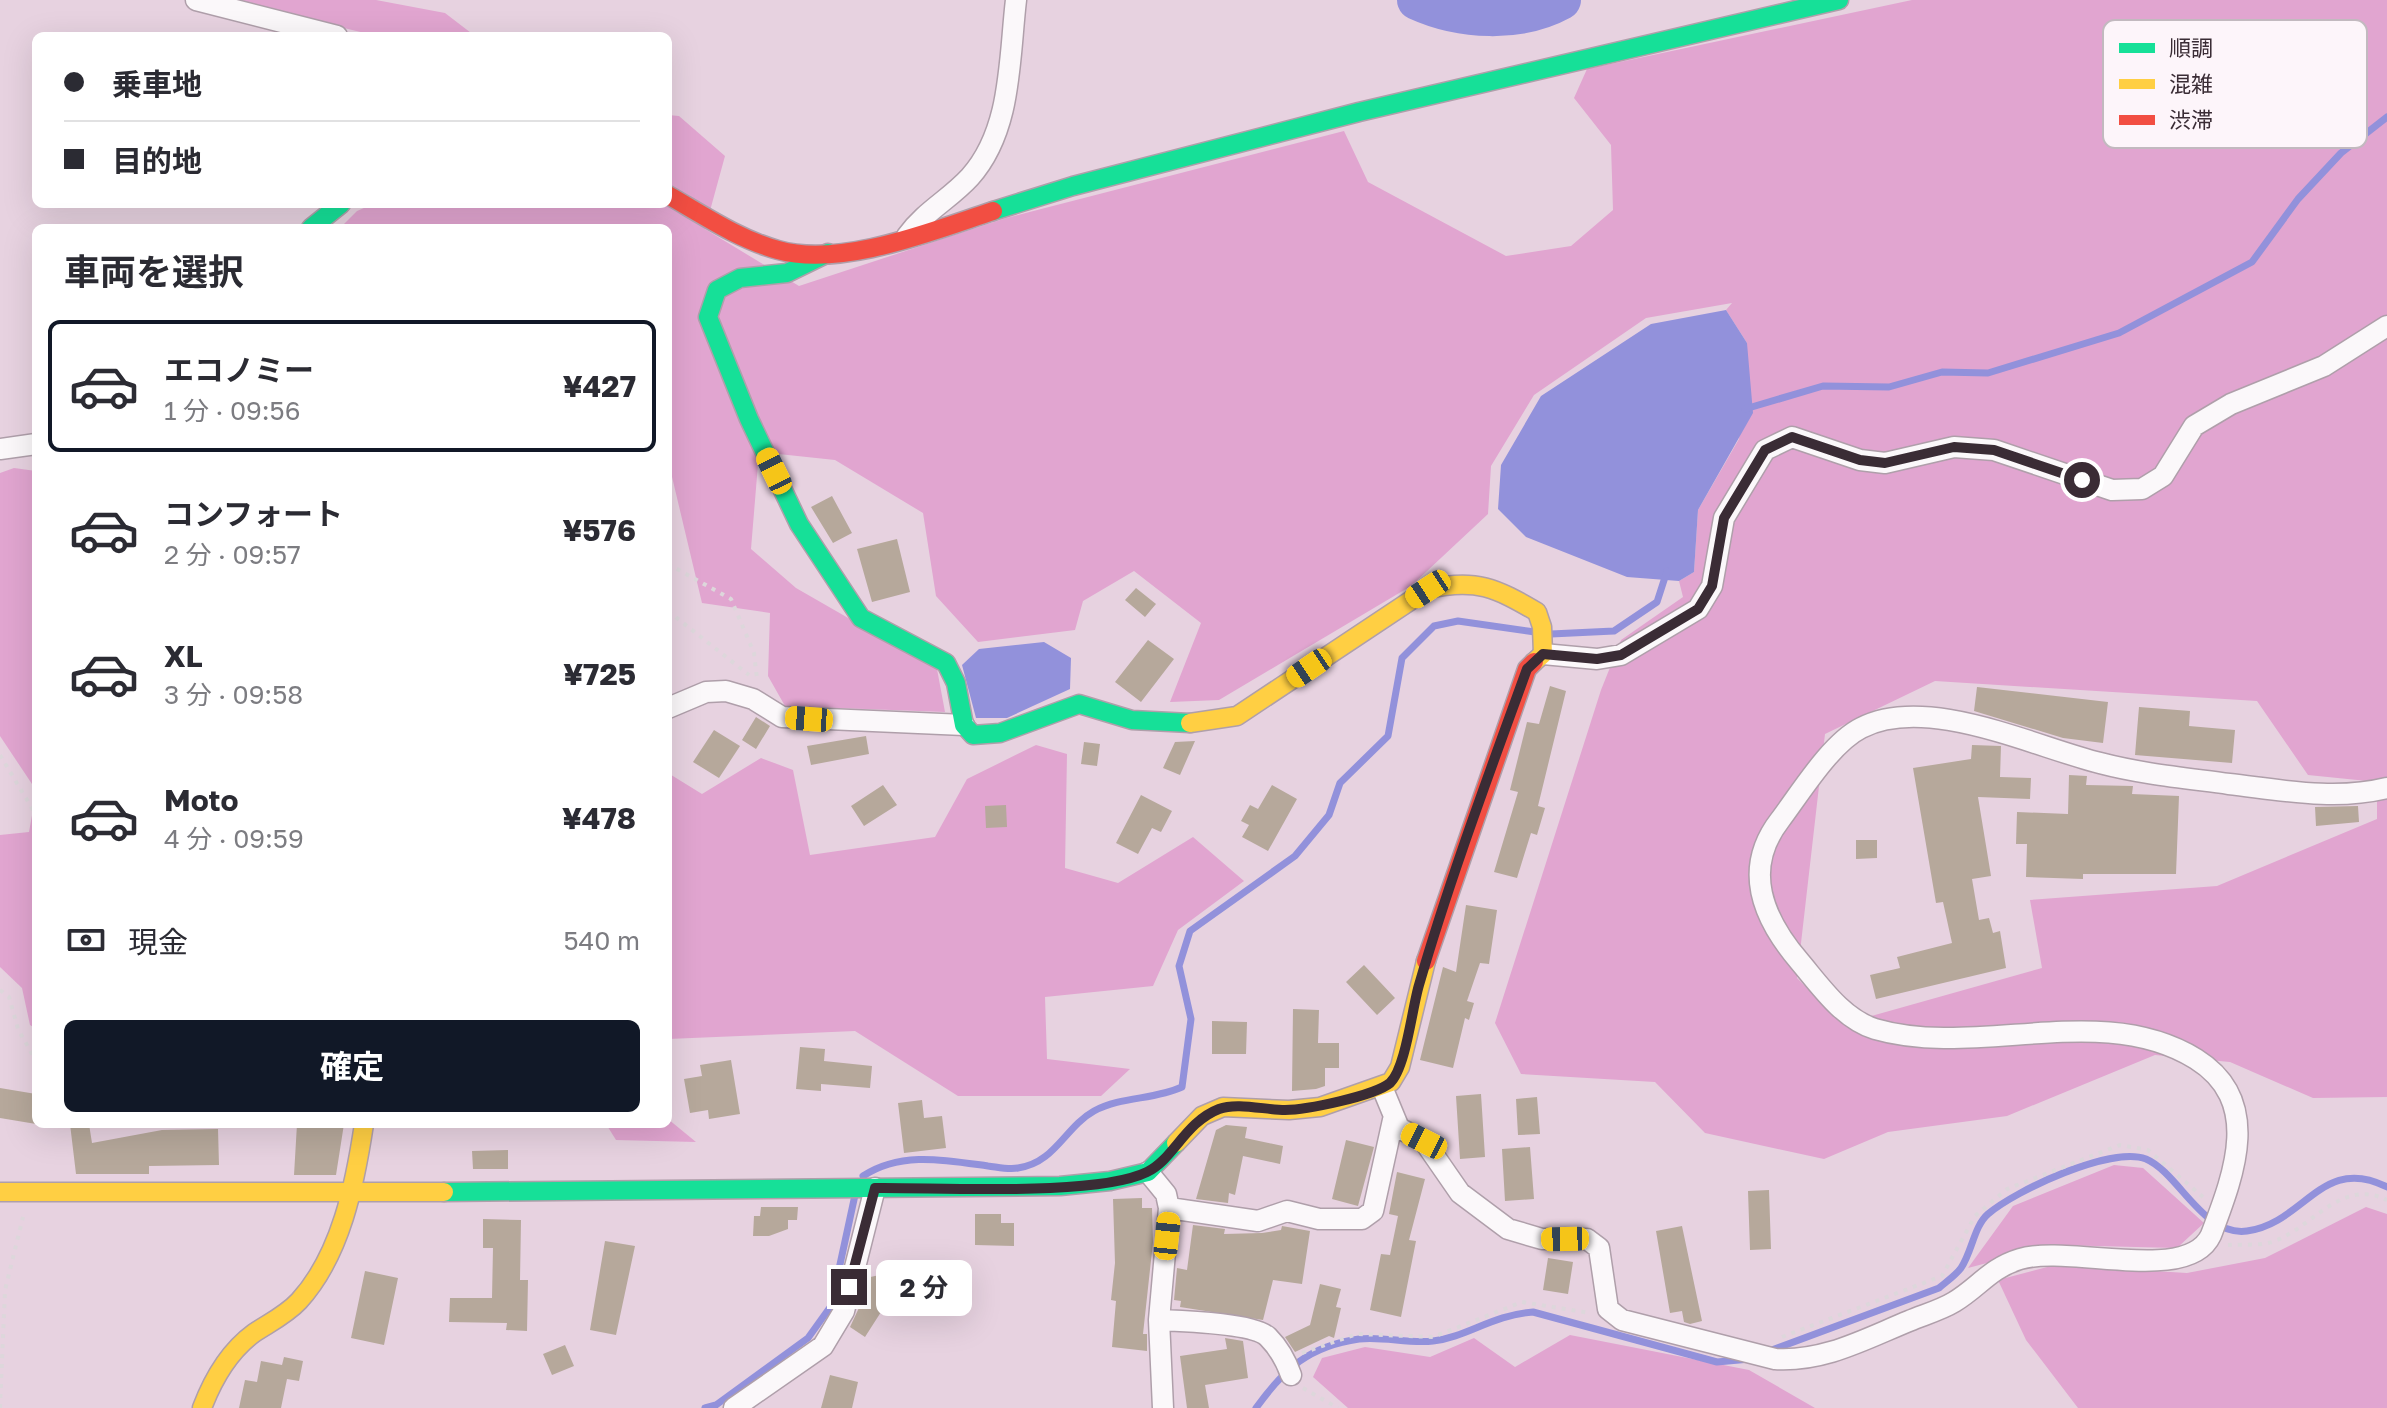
<!DOCTYPE html>
<html lang="ja">
<meta charset="utf-8">
<style>
body{margin:0;font-family:"Golos Text","Noto Sans JP",sans-serif;background:#f2f2f3;color:#2b2b33;height:100vh;display:flex;flex-direction:column;font-size:30px;white-space:nowrap}
*{box-sizing:border-box;margin:0}
p{font-size:26px;color:#7c7c81}
.icon{flex:none;width:44px;height:44px;fill:none;stroke:currentColor;stroke-width:2;stroke-linecap:round;stroke-linejoin:round}
.map{position:relative;flex:1;overflow:hidden}
.drawer{position:absolute;left:32px;top:224px;width:640px;height:904px;display:flex;flex-direction:column;background:#fff;border-radius:12px;box-shadow:0 8px 32px #0002}
.drawer>*{flex:none}
.hud{position:absolute;left:32px;top:32px;width:640px;height:176px;border-radius:12px;box-shadow:0 8px 32px #0002;display:grid;align-content:center;height:176px;padding:0 32px;background:#fff}
.end{position:absolute;width:36px;height:36px;margin:-18px;border:10px solid #3a2c35;background:#fff;box-shadow:0 0 0 4px #fff}
.from{border-radius:50%}
.bubble{position:absolute;height:56px;border-radius:12px;background:#fff;box-shadow:0 8px 32px #0002;font-size:26px;font-weight:700;line-height:56px;text-align:center}
.car{position:absolute;width:24px;height:48px;margin:-24px -12px;border-radius:10px;box-shadow:0 0 6px 2px #0007;background:linear-gradient(#f5c518 24%,#345 0 40%,#f5c518 0 76%,#345 0 86%,#f5c518 0)}
.hud b{display:flex;align-items:center;gap:28px;height:76px;font-size:30px}
.hud b+b{border-top:2px solid #e1e1e2}
.hud i{width:20px;height:20px;background:#2b2b33}
ul{padding:0;list-style:none}
li{display:flex;align-items:center;gap:24px;height:132px;margin:0 16px 12px;padding:0 16px;border:4px solid transparent;border-radius:12px}
li div{flex:1}
li b{display:block;font-size:30px}
li em{font-style:normal;font-weight:700}
li.active{border-color:#111827}
li>.icon{width:72px;height:72px;stroke-width:1.5}
h2{padding:0 32px;font-size:36px;line-height:96px}
.pay{display:flex;align-items:center;gap:20px;height:88px;padding:0 32px;font-size:30px}
.pay p{margin-inline-start:auto}
.action{display:flex;gap:16px;margin-top:auto;padding:16px 32px}
.action a{flex:1;height:92px;border-radius:12px;background:#111827;color:#fff;font-size:32px;font-weight:700;line-height:92px;text-align:center}
.map>svg:first-child{display:block}
.green{fill:#e1a5d0;fill-rule:evenodd}
.water{fill:#9291db}
.lines{fill:none;stroke-linecap:round;stroke-linejoin:round}
.stream{stroke:#9291db;stroke-width:7}
.river{stroke:#9291db;stroke-width:40}
.building{fill:#b6a89b}
.street-casing{stroke:#af9faa;stroke-width:23}
.fast-casing{stroke:#af9faa;stroke-width:21}
.slow-casing{stroke:#af9faa;stroke-width:21}
.jam-casing{stroke:#af9faa;stroke-width:21}
.path{stroke:#ddd7db;stroke-width:4;stroke-dasharray:4 6;stroke-linecap:butt}
.street{stroke:#fbf8fa;stroke-width:20}
.fast{stroke:#16e098;stroke-width:18}
.slow{stroke:#ffcf43;stroke-width:18}
.jam{stroke:#f24e42;stroke-width:18}
.route{stroke:#3a2c35;stroke-width:10}
.key{fill:#fdf5fa;stroke:#c2b9bf;stroke-width:2}
.key-label{font-size:22px;fill:#3a2c35}
</style>
<div class="map">
<svg width="2387" height="1408" viewBox="0 0 2387 1408">
<rect width="100%" height="100%" fill="#e7d2e0"/>
<path class="green" d="M228 0H376L445 13 475 36H377Z
M1912 0H2387V1097L2313 1098 2230 1062 2155 1055 2007 1116 1888 1132 1824 1159 1705 1133 1655 1082 1521 1074 1495 1023 1601 690 1621 640 1683 597 1679 581 1694 572 1698 510 1739 439 1747 343 1726 310 1732 303 1646 318 1534 395 1491 466 1488 514 1411 586 1219 700 1170 702 1201 623 1134 571 1083 601 1075 630 978 642 936 596 923 513 835 460 759 452 751 549 796 588 937 669 945 712 785 706 768 676 770 613 702 603 668 460V228H340L357 211 373 204H668V115L679 116 725 156 705 229 799 286 1006 218 1344 131 1368 182 1506 256 1571 246 1613 210 1611 145 1574 98 1587 69ZM1935 681 2257 701 2308 775 2377 782V819L2217 886 2030 900 2042 968 1843 1024 1797 978 1825 734Z
M14 468 36 471V790L0 736V473Z
M1036 745 1067 754 1065 868 1118 883 1193 837 1244 881 1178 930 1153 986 1045 997 1047 1059 1130 1069 1101 1096H958L855 1031 668 1039V773L702 794 761 758 793 770 810 855 935 837 967 779Z
M36 793V1029L30 1025 22 988 0 967V835L29 832Z
M668 1119 696 1142 616 1140 606 1124H668Z
M2114 1165 2143 1168 2204 1223 2177 1248 2055 1245 1968 1268 2013 1206Z
M2366 1207 2387 1214V1408H2078L2026 1340 1998 1280 2055 1265 2187 1273 2265 1258Z
M1570 1335 1749 1370 1815 1408H1348L1313 1377 1322 1358 1365 1347 1430 1357 1474 1338 1515 1367Z"/>
<path class="water" d="M1726 310 1747 343 1753 413 1698 510 1694 572 1679 581 1627 577 1526 537 1498 509 1501 465 1541 396 1651 324Z
M1044 642 1071 658 1070 689 1007 718H976L962 665 979 649Z"/>
<g class="lines">
<path class="stream" d="M1745 409 1823 386 1889 387 1942 372 1988 373 2119 333 2252 262 2298 199 2341 153 2387 117
M1551 634 1614 631 1657 602 1667 571
M863 1176C901 1151 945 1160 988 1166 997 1167 1009 1170 1018 1168 1055 1163 1065 1127 1094 1111 1122 1096 1154 1100 1182 1087L1191 1019 1179 966 1190 931 1295 856 1329 815 1340 783 1388 736 1402 658 1434 626 1458 621 1535 632
M1769 1351 1939 1288C1946 1282 1956 1275 1961 1268 1972 1252 1974 1226 1988 1214 2016 1190 2111 1146 2146 1159 2179 1173 2203 1237 2247 1231 2305 1223 2322 1154 2387 1187
M705 1408 716 1405 808 1338 831 1306 855 1195
M1256 1408C1284 1369 1309 1346 1359 1339 1383 1336 1409 1344 1433 1341 1467 1337 1492 1315 1533 1312L1717 1362 1750 1359"/>
<path class="river" d="M1417 0C1461 20 1519 23 1561 0"/>
</g>
<path class="building" d="M832 496 852 533 833 543 811 507Z
M897 539 910 592 872 602 857 549Z
M1136 588 1156 604 1145 617 1125 600Z
M1148 640 1174 659 1141 702 1115 682Z
M1550 686 1566 691 1538 806 1545 808 1537 835 1531 833 1517 878 1494 872 1518 792 1510 790 1527 722 1539 724Z
M1977 687 2108 702 2103 743 2063 738 1974 711Z
M2139 707 2190 711 2189 726 2235 730 2232 763 2135 755Z
M756 717 770 726 756 749 742 740Z
M714 730 740 746 719 778 693 762Z
M866 736 869 754 811 765 807 746Z
M1195 741 1180 775 1163 768 1175 742Z
M1084 742 1100 744 1097 766 1081 764Z
M1972 745 2001 746 2000 777 2031 778 2030 799 1978 797 1991 876 1972 879 1979 920 1989 918 1993 933 2000 931 2006 968 1876 999 1870 975 1900 968 1897 957 1952 943 1943 902 1936 903 1913 768 1971 759Z
M2069 775 2087 776 2086 785 2133 786 2132 794 2179 796 2176 874H2083V879L2026 877 2027 844H2016L2017 812 2068 814Z
M883 785 897 805 864 826 851 806Z
M1272 785 1297 799 1268 851 1242 837 1249 825 1241 821 1250 805 1258 809Z
M1141 795 1172 811 1161 832 1152 828 1138 854 1116 843Z
M1006 805 1007 827 986 828 985 806Z
M2358 806 2359 822 2316 826 2315 807Z
M1856 840H1877V858L1856 859Z
M1466 905 1497 910 1489 964 1480 963 1467 1001 1474 1003 1469 1020 1465 1018 1453 1068 1420 1060 1443 967 1456 972Z
M1364 965 1395 998 1377 1015 1346 982Z
M1293 1009 1319 1010 1318 1043H1339V1068H1325V1086L1316 1089 1292 1091Z
M1212 1021 1247 1022 1246 1054H1212Z
M800 1047 825 1049 824 1061 872 1066 870 1088 821 1084V1091L796 1089Z
M731 1060 740 1114 709 1119 708 1110 690 1113 684 1079 702 1076 700 1065Z
M0 1088 36 1094V1124L0 1118Z
M1481 1094 1485 1157 1460 1159 1456 1096Z
M1537 1097 1540 1134 1518 1135 1516 1099Z
M922 1100 924 1118 942 1116 946 1148 904 1153 898 1103Z
M70 1124H89L92 1143 162 1130 218 1129 219 1165 149 1166V1174H76Z
M297 1124H344L336 1175H294Z
M1226 1125 1247 1127 1245 1138 1283 1146 1280 1164 1243 1156 1235 1195 1229 1193 1228 1203 1196 1199 1216 1130Z
M1346 1140 1374 1147 1358 1206 1332 1199Z
M1530 1147 1534 1199 1505 1201 1502 1149Z
M508 1150V1169H473L472 1151Z
M1397 1172 1425 1179 1409 1240 1416 1241 1401 1317 1370 1310 1381 1254 1390 1255 1398 1216 1389 1214Z
M1769 1190 1771 1249 1750 1250 1748 1191Z
M1142 1198V1208H1152L1153 1242 1143 1334H1147V1351L1112 1347 1116 1301 1111 1300 1115 1263 1113 1199Z
M761 1207H798L797 1220H788V1229L769 1236H753L754 1216H760Z
M975 1214H1001V1223H1014V1246L975 1245Z
M483 1219 521 1220 520 1280H528L527 1331 506 1330 507 1323 449 1322 450 1298H492L493 1248H483Z
M1193 1225 1225 1229 1224 1234 1262 1233 1281 1230 1282 1226 1310 1231 1302 1284 1273 1280 1263 1320 1180 1307 1181 1301 1174 1300 1177 1268 1187 1270Z
M1682 1226 1702 1321 1690 1324 1684 1322 1682 1311 1670 1313 1656 1231Z
M605 1241 635 1246 616 1335 590 1330Z
M1548 1258 1573 1262 1568 1294 1543 1290Z
M906 1269 914 1305 881 1312 865 1337 850 1327 865 1295 866 1278Z
M365 1271 398 1278 384 1345 351 1338Z
M1320 1284 1341 1289 1336 1307 1341 1308 1334 1338 1329 1336 1295 1352 1285 1337 1310 1325Z
M1225 1338 1243 1341 1248 1378 1205 1385 1209 1408H1187L1180 1356 1227 1349Z
M565 1345 574 1366 552 1375 543 1354Z
M284 1357 303 1361 299 1381 287 1379 281 1408H239L245 1380 257 1382 261 1361 282 1365Z
M830 1375 858 1382 852 1408H821Z"/>
<g class="lines">
<defs>
<path id="street" d="M196 0 337 36
M907 236C925 211 950 199 970 177 1012 130 1009 59 1016 0
M0 449 36 444
M1543 654 1597 659 1621 655 1698 609 1712 586 1724 518 1765 450 1792 437 1860 460 1885 463 1954 447 1994 450 2112 490 2142 489 2163 476 2194 426 2231 404 2324 366 2387 326
M668 708 706 692 726 691 753 699 782 717 964 725
M1382 1087 1399 1128 1424 1141 1460 1193 1508 1229 1542 1239H1587L1599 1248 1608 1309 1622 1320 1775 1359C1824 1362 1865 1339 1909 1321 1923 1315 1941 1310 1954 1302 1979 1287 1990 1268 2020 1259 2069 1244 2188 1285 2211 1235 2234 1174 2263 1101 2196 1059 2101 1000 1978 1059 1875 1029 1843 1019 1821 987 1800 962 1763 919 1742 869 1780 820 1801 792 1831 743 1861 728 1926 694 2032 746 2100 763 2142 774 2185 778 2229 784 2281 790 2335 801 2387 788
M1148 1172 1166 1194 1169 1208 1159 1320 1163 1408
M1169 1208 1258 1221 1287 1211 1319 1219H1362L1373 1211 1393 1120
M1159 1320C1181 1321 1254 1323 1268 1337 1279 1348 1286 1361 1291 1375
M734 1408 823 1346 844 1311 875 1188"/>
<path id="fast" d="M993 211 1073 186 1359 112 1839 0
M311 228 341 204
M828 253 787 273 740 278 717 290 708 317 749 419 799 524 861 618 946 663 956 683 964 725 973 735 1000 733 1079 704 1132 720 1190 723
M444 1192 1060 1186 1110 1181 1148 1172 1176 1143"/>
<path id="slow" d="M1190 723 1237 716 1428 589C1476 578 1496 588 1537 612L1542 627 1543 654 1534 662
M1176 1143 1202 1116 1223 1107 1289 1110 1320 1107 1391 1082 1400 1067 1426 961
M0 1192H444
M202 1408C213 1379 228 1352 254 1333 269 1323 286 1315 299 1301 341 1255 355 1184 364 1124"/>
<path id="jam" d="M668 195C703 215 738 239 778 250 841 268 932 231 993 211
M1426 961 1527 669 1534 662"/>
</defs>
<use href="#street" class="street-casing"/>
<use href="#fast" class="fast-casing"/>
<use href="#slow" class="slow-casing"/>
<use href="#jam" class="jam-casing"/>
<path class="path" d="M668 564 731 599 754 653 757 679
M668 611 749 675
M0 755 36 815
M0 990 9 997 18 1029 36 1061
M2228 1245C2242 1244 2259 1246 2272 1242 2313 1228 2341 1177 2387 1200
M1782 1337 1942 1276 1975 1216 2007 1189 2120 1145 2148 1150 2203 1197
M1302 1353 1357 1334 1433 1337 1522 1302 1590 1313
M1303 1388 1338 1408
M0 1408 5 1290 23 1217"/>
<use href="#street" class="street"/>
<use href="#fast" class="fast"/>
<use href="#slow" class="slow"/>
<use href="#jam" class="jam"/>
</g>
<g class="lines">
<path class="route" d="M849 1287 875 1188C937 1187 1096 1197 1147 1172 1173 1160 1185 1122 1219 1109 1237 1102 1265 1110 1285 1110 1306 1110 1374 1096 1390 1083 1406 1068 1412 1008 1419 985 1450 878 1489 774 1527 669L1543 654 1597 659 1621 655 1698 609 1712 586 1724 518 1765 450 1792 437 1860 460 1885 463 1954 447 1994 450 2082 480"/>
</g>
<rect x="2103" y="20" width="264" height="128" rx="12" class="key"/>
<rect x="2119" y="43" width="36" height="10" fill="#16e098"/>
<rect x="2119" y="79" width="36" height="10" fill="#ffcf43"/>
<rect x="2119" y="115" width="36" height="10" fill="#f24e42"/>
<g class="key-label">
<text x="2169" y="56">順調</text>
<text x="2169" y="92">混雑</text>
<text x="2169" y="128">渋滞</text>
</g>
</svg>
<i class="end from" style="left:2082px;top:480px"></i>
<i class="end" style="left:849px;top:1287px"></i>
<div class="bubble" style="left:876px;top:1260px;width:96px">2 分</div>
<i class="car" style="left:774px;top:471px;rotate:334deg"></i>
<i class="car" style="left:1428px;top:589px;rotate:237deg"></i>
<i class="car" style="left:1309px;top:668px;rotate:236deg"></i>
<i class="car" style="left:809px;top:719px;rotate:274deg"></i>
<i class="car" style="left:1424px;top:1141px;rotate:297deg"></i>
<i class="car" style="left:1167px;top:1236px;rotate:6deg"></i>
<i class="car" style="left:1565px;top:1239px;rotate:269deg"></i>
<div class="hud">
<b><i class="from"></i>乗車地</b>
<b><i></i>目的地</b>
</div>
<section class="drawer">
<h2>車両を選択</h2>
<ul>
<li class="active"><svg class="icon" aria-label="car" viewBox="0 0 24 24"><path d="M5 17H2v-5l4-1 3-4h7l3 4 3 1v5h-3M9 17h6M6 11h13"/><circle cx="7" cy="17" r="2"/><circle cx="17" cy="17" r="2"/></svg><div><b>エコノミー</b><p>1 分 · 09:56</p></div><em>¥427</em></li>
<li><svg class="icon" aria-label="car" viewBox="0 0 24 24"><path d="M5 17H2v-5l4-1 3-4h7l3 4 3 1v5h-3M9 17h6M6 11h13"/><circle cx="7" cy="17" r="2"/><circle cx="17" cy="17" r="2"/></svg><div><b>コンフォート</b><p>2 分 · 09:57</p></div><em>¥576</em></li>
<li><svg class="icon" aria-label="car" viewBox="0 0 24 24"><path d="M5 17H2v-5l4-1 3-4h7l3 4 3 1v5h-3M9 17h6M6 11h13"/><circle cx="7" cy="17" r="2"/><circle cx="17" cy="17" r="2"/></svg><div><b>XL</b><p>3 分 · 09:58</p></div><em>¥725</em></li>
<li><svg class="icon" aria-label="car" viewBox="0 0 24 24"><path d="M5 17H2v-5l4-1 3-4h7l3 4 3 1v5h-3M9 17h6M6 11h13"/><circle cx="7" cy="17" r="2"/><circle cx="17" cy="17" r="2"/></svg><div><b>Moto</b><p>4 分 · 09:59</p></div><em>¥478</em></li>
</ul>
<div class="pay"><svg class="icon" aria-label="cash" viewBox="0 0 24 24"><path d="M3 7h18v10H3z"/><circle cx="12" cy="12" r="2"/></svg>現金<p>540 m</p></div>
<div class="action"><a>確定</a></div>
</section>
</div>
